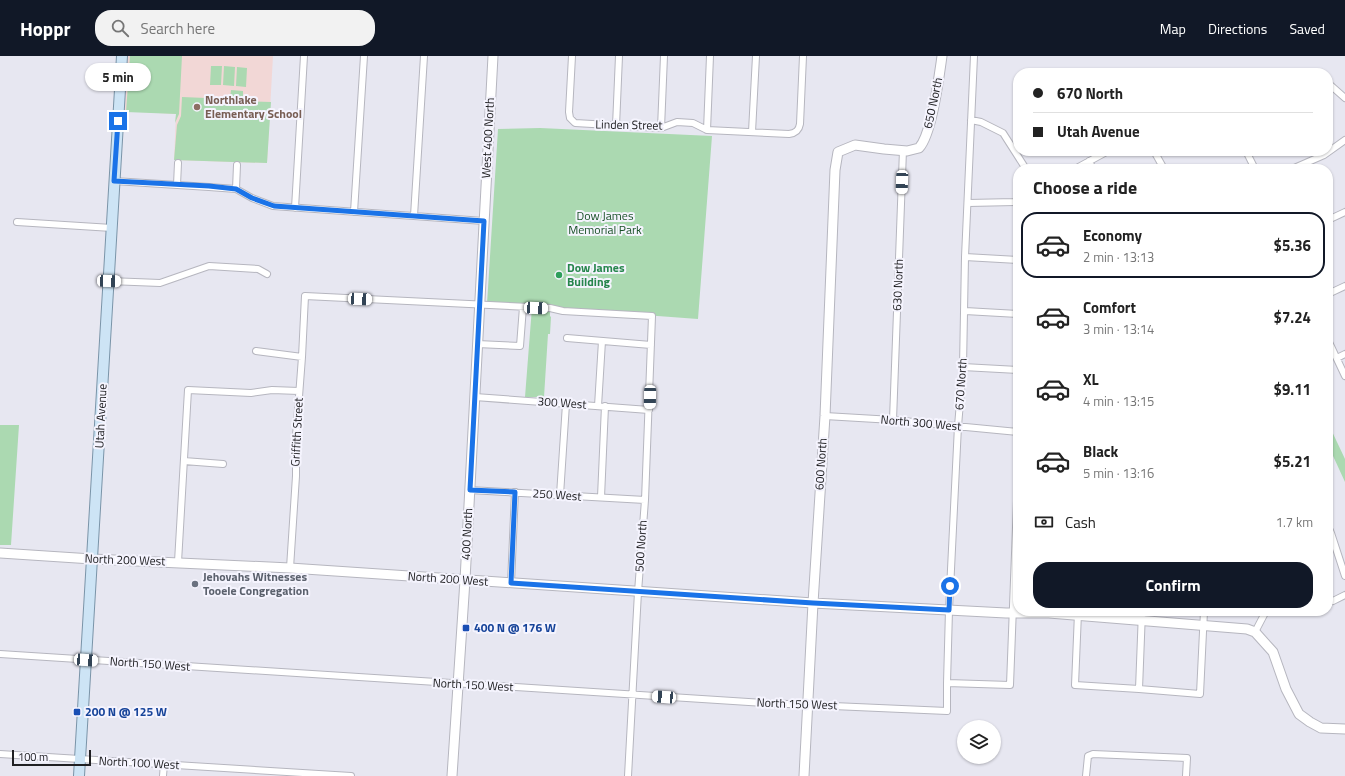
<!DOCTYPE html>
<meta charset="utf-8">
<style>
body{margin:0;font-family:"Titillium Web",sans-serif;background:#f2f2f2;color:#222;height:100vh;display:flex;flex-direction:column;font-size:15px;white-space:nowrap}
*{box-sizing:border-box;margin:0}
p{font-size:13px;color:#767676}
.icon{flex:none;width:22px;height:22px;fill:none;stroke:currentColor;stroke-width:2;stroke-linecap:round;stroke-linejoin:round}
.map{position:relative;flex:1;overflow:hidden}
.panel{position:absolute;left:1013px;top:108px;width:320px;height:452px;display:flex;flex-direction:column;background:#fff;border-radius:16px;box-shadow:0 1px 3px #0004}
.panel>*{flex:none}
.hud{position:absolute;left:1013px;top:12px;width:320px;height:88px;border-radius:16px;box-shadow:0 1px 3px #0004;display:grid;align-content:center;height:88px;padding:0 20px;background:#fff}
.tools{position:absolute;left:957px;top:664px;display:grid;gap:8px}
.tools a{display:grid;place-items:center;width:44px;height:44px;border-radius:50%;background:#fff;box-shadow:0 1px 3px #0004;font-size:20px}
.scale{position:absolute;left:12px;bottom:10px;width:79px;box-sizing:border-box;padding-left:4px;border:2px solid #202023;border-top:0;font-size:11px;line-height:14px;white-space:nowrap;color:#202023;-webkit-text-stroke:3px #f5f4fe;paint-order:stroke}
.end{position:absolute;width:18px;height:18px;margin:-9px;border:5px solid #1a73e8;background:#fff;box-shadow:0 0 0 2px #fff}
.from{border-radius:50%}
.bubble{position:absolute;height:28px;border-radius:14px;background:#fff;box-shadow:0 1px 3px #0004;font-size:13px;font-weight:700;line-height:28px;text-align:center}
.car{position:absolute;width:12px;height:24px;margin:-12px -6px;border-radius:5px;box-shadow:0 0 3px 1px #0007;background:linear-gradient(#fff 24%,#345 0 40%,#fff 0 76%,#345 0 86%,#fff 0)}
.hud b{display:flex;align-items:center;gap:14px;height:38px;font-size:15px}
.hud b+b{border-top:1px solid #e0e0e0}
.hud i{width:10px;height:10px;background:#222}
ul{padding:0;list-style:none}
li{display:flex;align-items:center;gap:12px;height:66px;margin:0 8px 6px;padding:0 12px;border:2px solid transparent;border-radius:16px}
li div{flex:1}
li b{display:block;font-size:15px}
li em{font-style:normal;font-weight:700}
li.on{border-color:#111827}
li>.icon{width:36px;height:36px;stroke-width:1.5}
h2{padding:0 20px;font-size:18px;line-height:48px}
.pay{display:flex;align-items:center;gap:10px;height:44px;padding:0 20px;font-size:15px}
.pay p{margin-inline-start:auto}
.primary-button{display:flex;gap:8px;margin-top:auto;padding:8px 20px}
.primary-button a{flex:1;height:46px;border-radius:16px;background:#111827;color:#fff;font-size:16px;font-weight:700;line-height:46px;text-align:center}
header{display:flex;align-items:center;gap:24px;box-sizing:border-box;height:56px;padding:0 20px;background:#111827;color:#fff}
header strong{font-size:19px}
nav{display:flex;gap:22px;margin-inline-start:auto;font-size:14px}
.search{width:280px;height:36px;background:#f2f2f2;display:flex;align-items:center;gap:10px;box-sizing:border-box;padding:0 14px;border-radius:16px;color:#767676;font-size:15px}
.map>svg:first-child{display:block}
.education{fill:#f2d7d6}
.green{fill:#abd9b1}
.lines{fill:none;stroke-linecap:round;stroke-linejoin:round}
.street-casing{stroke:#b6b6bf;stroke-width:8}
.secondary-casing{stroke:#b6b6bf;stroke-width:11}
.primary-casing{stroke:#7a94a8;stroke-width:12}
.street{stroke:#fff;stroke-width:6}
.secondary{stroke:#fff;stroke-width:9}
.primary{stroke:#cde4f5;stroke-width:10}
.route{stroke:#1a73e8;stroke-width:5}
.education-dot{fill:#8d6e63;stroke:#f5f4fe;stroke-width:1.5}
.leisure-dot{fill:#2e9e5b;stroke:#f5f4fe;stroke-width:1.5}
.worship-dot{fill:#6b7280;stroke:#f5f4fe;stroke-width:1.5}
.transit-dot{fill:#1a4fb4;stroke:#f5f4fe;stroke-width:1.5}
.labels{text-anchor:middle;stroke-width:4;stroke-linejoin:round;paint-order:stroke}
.education-label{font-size:12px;font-weight:bold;fill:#785e54;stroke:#f5f4fe;text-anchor:start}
.street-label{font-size:12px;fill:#202023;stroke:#f5f4fe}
.park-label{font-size:12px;fill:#185026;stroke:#f5f4fe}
.leisure-label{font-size:12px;font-weight:bold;fill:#27864d;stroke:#f5f4fe;text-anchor:start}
.worship-label{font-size:12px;font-weight:bold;fill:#5b616d;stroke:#f5f4fe;text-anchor:start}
.transit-label{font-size:12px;font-weight:bold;fill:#164399;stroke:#f5f4fe;text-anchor:start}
</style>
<header>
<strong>Hoppr</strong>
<div class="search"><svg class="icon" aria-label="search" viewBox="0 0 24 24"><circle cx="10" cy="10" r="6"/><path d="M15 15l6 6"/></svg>Search here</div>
<nav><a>Map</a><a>Directions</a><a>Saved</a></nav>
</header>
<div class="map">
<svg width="1345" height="720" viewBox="0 0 1345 720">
<rect width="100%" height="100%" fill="#e7e7f1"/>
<path class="education" d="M127 0H273L267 107 174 104 176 58 123 55Z"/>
<path class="green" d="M130 0H182L179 58 175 67 176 58 126 56Z
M211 10H222L221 29H210Z
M224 10 235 11 234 30 223 29Z
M237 11 247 12 246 31 236 30Z
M231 34 243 35V45L271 46 267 107 174 104 177 69 181 60 182 41 230 43Z
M540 72 712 80 698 263 550 252V260L551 261 550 278H548L544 341H525L532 251 487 248 498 73Z
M1328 367 1345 403V426L1328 389Z
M0 369H19L11 489H0Z"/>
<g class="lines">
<defs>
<path id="street" d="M572 0 569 56 570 62 575 67 661 72 677 66 693 67 707 74 789 78C796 77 799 74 800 68L803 0
M1328 27 1345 42
M971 64 981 66 1003 77 1026 113
M616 70 619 0
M661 72 664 0
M707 74 710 0
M752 76 756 0
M1154 95 1164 113
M1246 95 1255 113
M1089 105 1093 113
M1075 113 1108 95
M1292 113 1324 99 1345 84
M114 125 209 131 236 133 252 142 273 150 484 165
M177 129 178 107
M236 133 237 109
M968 147 1015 146 1018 145
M295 152 304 0
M354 156 364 0
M414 160 424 0
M1328 164 1345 156
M17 166 112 172
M965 201 1018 204
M109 225 160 227 209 210 258 213 267 218
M1328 238 1345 230
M965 255 1018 258
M567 282 651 289
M1328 284 1345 320
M477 288 520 290 523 251
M256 295 302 301
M1337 302 1345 298
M963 311 1018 314
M475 341 649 354
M598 350 602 285
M825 360 893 364 1018 376
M893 364 903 94
M184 405 223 408
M469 434 645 444
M560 439 566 348
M601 441 605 350
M1328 470 1331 477 1345 520
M178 506 188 334 251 337 272 334 299 335
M290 512 296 420V380L302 301 305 240 550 252 563 255 652 260 645 444 638 536 628 720
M511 527 515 436
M1333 545 1345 539
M1078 557 1075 629 1139 633 1200 638 1204 555
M1255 576 1266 555
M0 598 765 647 947 655V627L949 554 958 370 963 311 965 201 974 0
M947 627 1010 629 1018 419
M1139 633 1142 555
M0 698 351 720
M163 720 164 708
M1086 720 1088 700 1093 698 1187 702 1186 720"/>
<path id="secondary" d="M0 497 92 503 290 512 813 547 1006 557H1049L1247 573 1255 576 1273 596 1286 633 1299 658 1310 666 1321 672 1345 673
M452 720 465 524 493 0
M804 720 813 547 825 360 835 114 838 96 855 89 884 93 907 95 919 92C932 78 939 21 942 0"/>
<path id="primary" d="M79 720 122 0"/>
</defs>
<use href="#street" class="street-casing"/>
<use href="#secondary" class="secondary-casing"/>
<use href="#primary" class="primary-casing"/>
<use href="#street" class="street"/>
<use href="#secondary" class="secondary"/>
<use href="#primary" class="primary"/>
</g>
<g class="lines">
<path class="route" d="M118 65 114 125 209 130 236 133 252 142 274 150 484 165 470 434 515 436 511 527 813 547 949 554 950 530"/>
</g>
<circle class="education-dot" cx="197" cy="51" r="4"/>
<circle class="leisure-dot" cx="559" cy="219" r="4"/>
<circle class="worship-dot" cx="195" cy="528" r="4"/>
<g class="transit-dot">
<rect x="462" y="568" width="8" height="8" rx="2"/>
<rect x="73" y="652" width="8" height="8" rx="2"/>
</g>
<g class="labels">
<g class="education-label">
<text x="205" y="48">Northlake<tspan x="205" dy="14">Elementary School</tspan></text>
</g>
<g class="street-label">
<text transform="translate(933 47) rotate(-78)" y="4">650 North</text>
<text transform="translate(629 69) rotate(1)" y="4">Linden Street</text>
<text transform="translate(488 82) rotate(-87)" y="4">West 400 North</text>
<text transform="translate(898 229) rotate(-88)" y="4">630 North</text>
<text transform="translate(961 328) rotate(-86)" y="4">670 North</text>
<text transform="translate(562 347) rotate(4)" y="4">300 West</text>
<text transform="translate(101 360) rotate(-87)" y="4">Utah Avenue</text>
<text transform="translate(921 367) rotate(5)" y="4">North 300 West</text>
<text transform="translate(297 376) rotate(-87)" y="4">Griffith Street</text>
<text transform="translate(821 408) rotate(-86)" y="4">600 North</text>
<text transform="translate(557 439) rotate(4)" y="4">250 West</text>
<text transform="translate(467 478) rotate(-87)" y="4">400 North</text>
<text transform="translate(641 490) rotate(-86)" y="4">500 North</text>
<text transform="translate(125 504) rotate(2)" y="4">North 200 West</text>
<text transform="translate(448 523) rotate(4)" y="4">North 200 West</text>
<text transform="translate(150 608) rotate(4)" y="4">North 150 West</text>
<text transform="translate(473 629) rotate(3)" y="4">North 150 West</text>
<text transform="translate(797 648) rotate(2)" y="4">North 150 West</text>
<text transform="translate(139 707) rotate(3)" y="4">North 100 West</text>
</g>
<g class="park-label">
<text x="605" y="164">Dow James<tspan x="605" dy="14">Memorial Park</tspan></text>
</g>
<g class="leisure-label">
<text x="567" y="216">Dow James<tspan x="567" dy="14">Building</tspan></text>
</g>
<g class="worship-label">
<text x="203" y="525">Jehovahs Witnesses<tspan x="203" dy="14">Tooele Congregation</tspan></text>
</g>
<g class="transit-label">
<text x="474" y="576">400 N @ 176 W</text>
<text x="85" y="660">200 N @ 125 W</text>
</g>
</g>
</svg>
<div class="tools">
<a><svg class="icon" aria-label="layers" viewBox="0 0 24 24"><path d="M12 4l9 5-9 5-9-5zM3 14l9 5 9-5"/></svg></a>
</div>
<div class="scale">100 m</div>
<i class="end from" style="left:950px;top:530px"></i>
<i class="end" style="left:118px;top:65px"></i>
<div class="bubble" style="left:85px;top:7px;width:66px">5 min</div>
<i class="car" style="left:902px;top:126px;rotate:182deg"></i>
<i class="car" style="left:109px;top:225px;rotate:92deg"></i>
<i class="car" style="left:360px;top:243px;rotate:93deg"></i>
<i class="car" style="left:536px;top:252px;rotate:93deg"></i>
<i class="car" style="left:650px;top:341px;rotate:181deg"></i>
<i class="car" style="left:86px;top:604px;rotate:94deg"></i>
<i class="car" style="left:664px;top:641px;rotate:274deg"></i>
<div class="hud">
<b><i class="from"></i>670 North</b>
<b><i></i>Utah Avenue</b>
</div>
<section class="panel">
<h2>Choose a ride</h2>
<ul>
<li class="on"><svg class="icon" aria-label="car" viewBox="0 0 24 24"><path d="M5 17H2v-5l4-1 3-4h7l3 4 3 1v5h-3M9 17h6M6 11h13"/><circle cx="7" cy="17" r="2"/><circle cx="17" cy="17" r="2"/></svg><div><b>Economy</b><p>2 min · 13:13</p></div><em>$5.36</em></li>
<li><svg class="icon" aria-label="car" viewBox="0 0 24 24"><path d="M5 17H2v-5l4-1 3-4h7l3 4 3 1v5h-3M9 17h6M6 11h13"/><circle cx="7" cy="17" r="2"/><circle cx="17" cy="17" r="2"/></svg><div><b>Comfort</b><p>3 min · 13:14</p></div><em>$7.24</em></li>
<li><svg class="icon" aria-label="car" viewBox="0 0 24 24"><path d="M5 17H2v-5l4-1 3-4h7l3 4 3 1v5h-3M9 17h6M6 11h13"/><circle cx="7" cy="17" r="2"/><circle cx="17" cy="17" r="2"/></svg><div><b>XL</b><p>4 min · 13:15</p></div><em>$9.11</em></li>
<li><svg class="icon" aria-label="car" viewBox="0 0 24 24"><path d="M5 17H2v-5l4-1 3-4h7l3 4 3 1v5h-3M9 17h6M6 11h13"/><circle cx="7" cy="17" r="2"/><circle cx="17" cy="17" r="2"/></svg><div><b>Black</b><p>5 min · 13:16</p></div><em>$5.21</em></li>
</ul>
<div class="pay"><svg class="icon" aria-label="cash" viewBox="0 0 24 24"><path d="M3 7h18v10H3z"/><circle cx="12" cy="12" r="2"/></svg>Cash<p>1.7 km</p></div>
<div class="primary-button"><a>Confirm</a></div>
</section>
</div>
